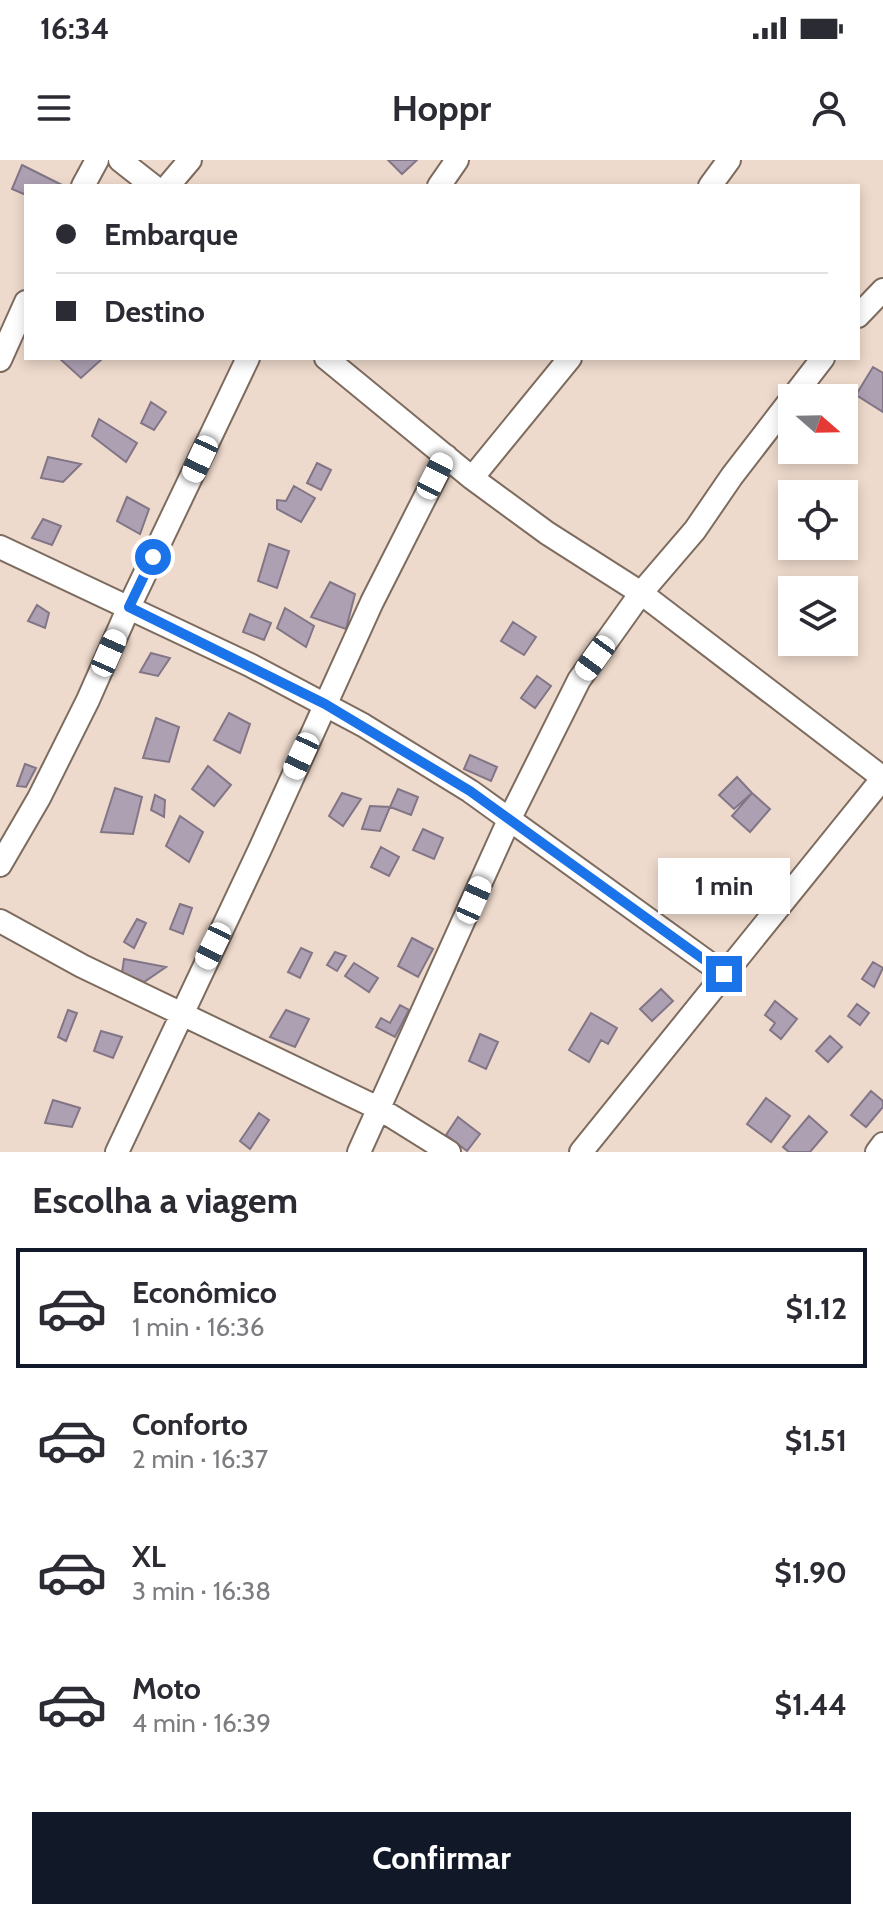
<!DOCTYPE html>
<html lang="pt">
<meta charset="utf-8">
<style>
body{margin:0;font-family:Cabin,sans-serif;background:#f2f2f3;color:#2b2b33;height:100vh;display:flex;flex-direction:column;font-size:30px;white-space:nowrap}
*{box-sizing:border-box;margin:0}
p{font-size:26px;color:#7c7c81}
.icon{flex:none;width:44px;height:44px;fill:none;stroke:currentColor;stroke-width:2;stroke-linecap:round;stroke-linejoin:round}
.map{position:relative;height:992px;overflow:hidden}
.panel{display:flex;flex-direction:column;background:#fff;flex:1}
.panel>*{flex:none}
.guide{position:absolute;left:24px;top:24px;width:836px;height:176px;border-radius:0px;box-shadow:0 4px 12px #0003;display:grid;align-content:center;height:176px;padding:0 32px;background:#fff}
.needle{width:52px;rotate:110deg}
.buttons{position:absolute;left:778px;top:224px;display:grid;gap:16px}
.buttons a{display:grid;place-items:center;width:80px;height:80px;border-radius:0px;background:#fff;box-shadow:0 4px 12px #0003;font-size:40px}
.end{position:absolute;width:36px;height:36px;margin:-18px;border:10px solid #1a73e8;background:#fff;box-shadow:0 0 0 4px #fff}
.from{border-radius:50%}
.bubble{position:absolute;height:56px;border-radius:0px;background:#fff;box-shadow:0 4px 12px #0003;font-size:26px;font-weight:700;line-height:56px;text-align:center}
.car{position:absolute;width:24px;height:48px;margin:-24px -12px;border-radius:10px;box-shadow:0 0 6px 2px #0007;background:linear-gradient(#fff 24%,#345 0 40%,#fff 0 76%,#345 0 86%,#fff 0)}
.guide b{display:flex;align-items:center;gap:28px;height:76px;font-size:30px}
.guide b+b{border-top:2px solid #e1e1e2}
.guide i{width:20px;height:20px;background:#2b2b33}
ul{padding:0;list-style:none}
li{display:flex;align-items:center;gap:24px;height:120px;margin:0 16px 12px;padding:0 16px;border:4px solid transparent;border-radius:0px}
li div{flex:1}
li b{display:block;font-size:30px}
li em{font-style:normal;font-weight:700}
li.current{border-color:#111827}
li>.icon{width:72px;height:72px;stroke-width:1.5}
h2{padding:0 32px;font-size:36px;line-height:96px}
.primary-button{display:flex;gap:16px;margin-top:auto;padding:16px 32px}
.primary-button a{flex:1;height:92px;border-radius:0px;background:#111827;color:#fff;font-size:32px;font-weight:700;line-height:92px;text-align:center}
.status{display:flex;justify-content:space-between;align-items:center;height:56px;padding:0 40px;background:#fff;direction:ltr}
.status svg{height:22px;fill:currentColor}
header{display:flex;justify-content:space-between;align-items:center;height:104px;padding:0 32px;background:#fff;font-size:36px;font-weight:700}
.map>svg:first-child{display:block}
.building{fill:#ada0b2;stroke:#827586;stroke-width:2}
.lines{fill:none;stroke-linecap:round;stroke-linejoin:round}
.street-casing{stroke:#7d6b5e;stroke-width:26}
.street{stroke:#fff;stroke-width:22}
.route{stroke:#1a73e8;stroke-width:10}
</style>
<div class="status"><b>16:34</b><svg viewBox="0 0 49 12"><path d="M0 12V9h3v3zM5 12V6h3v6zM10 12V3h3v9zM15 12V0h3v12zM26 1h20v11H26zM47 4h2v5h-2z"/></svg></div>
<header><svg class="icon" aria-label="menu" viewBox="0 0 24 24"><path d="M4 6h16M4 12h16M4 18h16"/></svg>Hoppr<svg class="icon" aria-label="person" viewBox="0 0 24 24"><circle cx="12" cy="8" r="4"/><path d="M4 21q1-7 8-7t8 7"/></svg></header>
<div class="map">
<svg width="883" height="992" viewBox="0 0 883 992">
<rect width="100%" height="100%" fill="#eedacc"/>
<path class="building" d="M388 0H417L402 14Z
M22 5 64 26H26V35L12 29Z
M59 198H103L81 218Z
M873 207 883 213V252L856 235Z
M151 242 166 252 154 270 141 263Z
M99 259 137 283 126 302 92 276Z
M48 297 81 304 63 322 41 318Z
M317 303 331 310 321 330 307 323Z
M294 326 315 338 301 362 277 349V340L286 341Z
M127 337 149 349 140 374 117 361Z
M43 359 61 366 52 385 32 378Z
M269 384 289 391 277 428 258 421Z
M330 422 355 434 346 469 311 457Z
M37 445 49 453 45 468 28 461Z
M285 448 314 466 306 487 277 468Z
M250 454 271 463 264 480 243 472Z
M513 462 536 477 524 495 501 481Z
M151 493 170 498 158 516 140 512Z
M537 516 551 526 535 548 521 538Z
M229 553 250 564 240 593 214 580Z
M156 558 179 567 169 602 143 598Z
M470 595 497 607 491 621 464 609Z
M25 604 36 608 26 627 17 626Z
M208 606 231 625 214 646 192 629Z
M737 617 752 633 734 649 719 635Z
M115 628 142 637 133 674 101 672Z
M398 629 418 637 411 655 390 647Z
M342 633 361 639 343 666 329 656Z
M752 633 770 649 750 672 732 656Z
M155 635 165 640 164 657 151 650Z
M370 646 390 647 380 671 362 669Z
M180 656 203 672 189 702 166 686Z
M423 669 443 678 434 699 413 690Z
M381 687 399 697 389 716 371 707Z
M180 744 192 748 183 774 170 769Z
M137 759 146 763 134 788 124 782Z
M412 778 433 789 418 817 398 806Z
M301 788 312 793 300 818 288 812Z
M335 792 346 796 337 811 327 805Z
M124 799 166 807 144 822 122 813Z
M873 802 883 808 874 827 862 819Z
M354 803 378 818 369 832 345 816Z
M661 829 673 841 652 861 640 849Z
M775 841 797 859 781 879 770 870 775 863 765 855Z
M857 844 869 853 860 865 848 856Z
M400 845 409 850 395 877 376 867 381 858 390 863Z
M68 850 77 853 66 881 58 877Z
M286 850 309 859 295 887 270 877Z
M591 853 617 868 608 884 601 880 589 902 569 890Z
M101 871 122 877 113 898 94 891Z
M480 874 498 882 486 909 469 901Z
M830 876 842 887 828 902 816 891Z
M871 931 883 941V947L866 967 851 955Z
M766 938 790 956 771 982 747 964Z
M53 940 80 948 72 967 45 963Z
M259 953 269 960 250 989 240 981Z
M809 956 827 972 810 992H789L783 987Z
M458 957 480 974 467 991 446 975Z"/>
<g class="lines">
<defs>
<path id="street" d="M120 0 153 26
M83 26 97 0
M168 26 190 0
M439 26 457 0
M710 26 729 0
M858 156 883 130
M326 198 472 318 547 373 641 433 883 618
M0 200 26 142
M472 318 570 198
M0 387 250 505 363 565 470 631 724 814
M0 705 39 638 88 540 129 447 248 198
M0 761 82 806 380 949 449 992
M117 992 260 689 372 442 446 296
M359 992 509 660 579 520 641 433 695 370 732 316 823 198
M581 992 883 618
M877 992 883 984"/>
</defs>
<use href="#street" class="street-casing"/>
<use href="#street" class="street"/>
</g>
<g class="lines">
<path class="route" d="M153 397 129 447 325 544 470 631 724 814"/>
</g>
</svg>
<div class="buttons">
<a><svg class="needle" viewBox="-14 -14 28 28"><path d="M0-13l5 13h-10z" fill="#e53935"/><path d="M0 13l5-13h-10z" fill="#7c7c81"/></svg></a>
<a><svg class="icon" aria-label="locate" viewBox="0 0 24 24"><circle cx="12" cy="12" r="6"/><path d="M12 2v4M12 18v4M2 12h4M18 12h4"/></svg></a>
<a><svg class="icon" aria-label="layers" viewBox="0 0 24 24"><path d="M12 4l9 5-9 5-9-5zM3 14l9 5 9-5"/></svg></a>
</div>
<i class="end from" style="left:153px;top:397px"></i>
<i class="end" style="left:724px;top:814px"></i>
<div class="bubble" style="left:658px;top:698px;width:132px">1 min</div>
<i class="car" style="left:200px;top:299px;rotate:205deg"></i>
<i class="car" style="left:435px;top:316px;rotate:27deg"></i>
<i class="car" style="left:109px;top:493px;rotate:24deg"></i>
<i class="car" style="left:595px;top:498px;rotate:216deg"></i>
<i class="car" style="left:301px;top:596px;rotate:205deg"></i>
<i class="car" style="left:474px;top:740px;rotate:24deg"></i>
<i class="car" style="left:213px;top:786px;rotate:206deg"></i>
<div class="guide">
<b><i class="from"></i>Embarque</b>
<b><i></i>Destino</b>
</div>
</div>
<section class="panel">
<h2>Escolha a viagem</h2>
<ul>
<li class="current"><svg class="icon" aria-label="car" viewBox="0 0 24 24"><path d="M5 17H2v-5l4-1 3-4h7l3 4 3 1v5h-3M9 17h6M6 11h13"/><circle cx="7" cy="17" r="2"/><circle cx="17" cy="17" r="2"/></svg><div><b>Econômico</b><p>1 min · 16:36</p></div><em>$1.12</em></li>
<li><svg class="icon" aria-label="car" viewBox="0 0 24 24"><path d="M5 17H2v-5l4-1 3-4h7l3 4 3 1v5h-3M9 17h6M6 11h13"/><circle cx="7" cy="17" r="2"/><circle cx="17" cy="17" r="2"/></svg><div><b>Conforto</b><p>2 min · 16:37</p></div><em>$1.51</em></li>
<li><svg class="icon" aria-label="car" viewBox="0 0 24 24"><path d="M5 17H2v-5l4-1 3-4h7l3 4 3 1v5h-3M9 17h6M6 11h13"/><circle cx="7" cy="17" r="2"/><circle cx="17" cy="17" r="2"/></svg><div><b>XL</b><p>3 min · 16:38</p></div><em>$1.90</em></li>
<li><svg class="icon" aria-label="car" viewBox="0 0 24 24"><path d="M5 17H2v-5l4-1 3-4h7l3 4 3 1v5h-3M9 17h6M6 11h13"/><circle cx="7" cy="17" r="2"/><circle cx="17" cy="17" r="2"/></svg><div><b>Moto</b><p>4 min · 16:39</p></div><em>$1.44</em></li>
</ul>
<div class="primary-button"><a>Confirmar</a></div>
</section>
